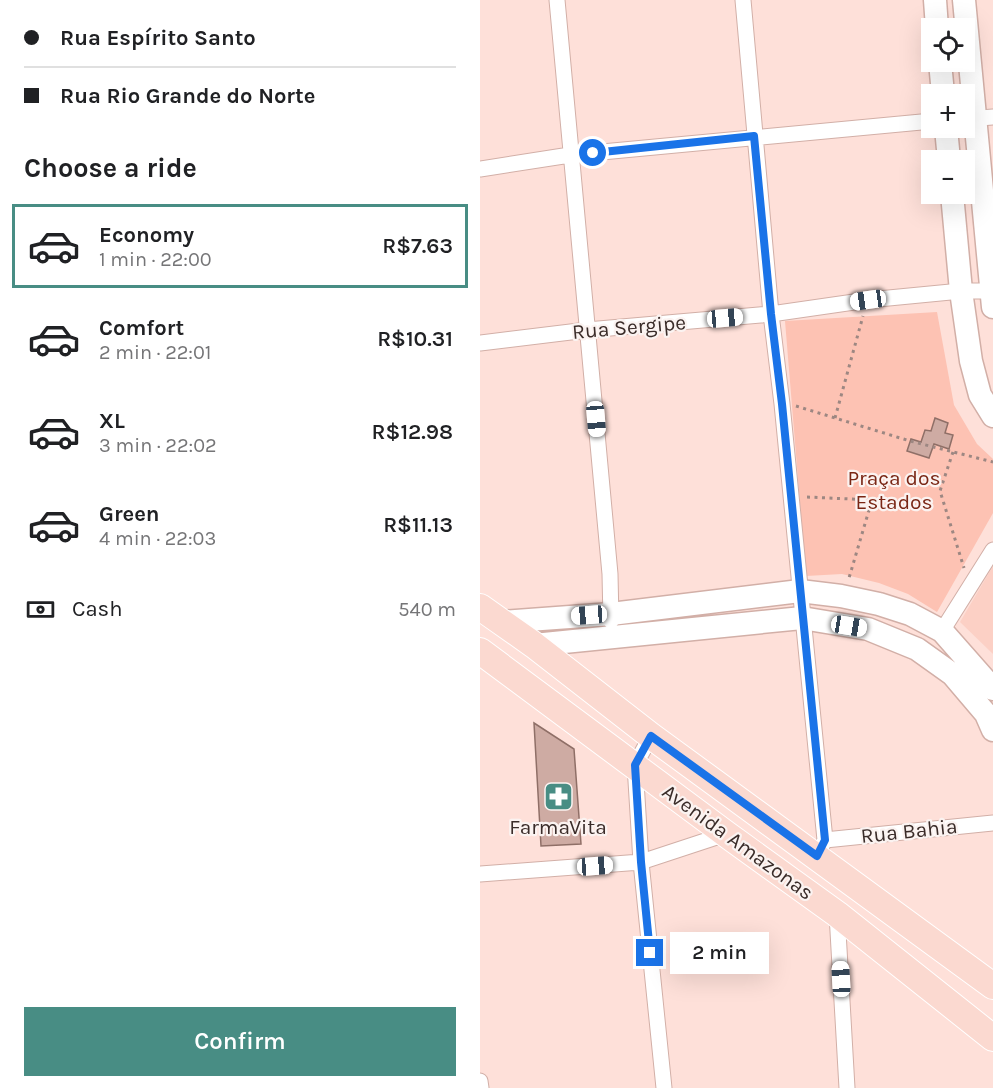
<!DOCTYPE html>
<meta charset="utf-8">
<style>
body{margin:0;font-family:Karla,sans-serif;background:#f6f6f6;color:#202124;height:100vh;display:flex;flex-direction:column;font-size:22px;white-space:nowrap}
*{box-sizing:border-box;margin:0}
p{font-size:20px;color:#757577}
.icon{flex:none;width:33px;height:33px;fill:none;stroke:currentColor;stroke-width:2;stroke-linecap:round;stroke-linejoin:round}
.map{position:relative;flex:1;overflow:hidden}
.sheet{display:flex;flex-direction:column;background:#fff;width:480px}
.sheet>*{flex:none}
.hud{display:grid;align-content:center;height:132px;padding:0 24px;background:#fff}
.controls{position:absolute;left:441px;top:18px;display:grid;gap:12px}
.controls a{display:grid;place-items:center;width:54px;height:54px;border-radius:0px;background:#fff;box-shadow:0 6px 24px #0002;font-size:30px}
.end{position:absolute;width:27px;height:27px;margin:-14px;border:8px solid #1a73e8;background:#fff;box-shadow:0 0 0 3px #fff}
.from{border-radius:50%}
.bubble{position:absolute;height:42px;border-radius:0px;background:#fff;box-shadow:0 6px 24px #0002;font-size:20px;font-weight:600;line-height:42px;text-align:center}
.car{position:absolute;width:18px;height:36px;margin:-18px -9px;border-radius:8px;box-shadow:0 0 4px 2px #0007;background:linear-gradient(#fff 24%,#345 0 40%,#fff 0 76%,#345 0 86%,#fff 0)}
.hud b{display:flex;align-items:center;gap:21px;height:57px;font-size:22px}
.hud b+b{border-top:2px solid #e0e0e0}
.hud i{width:15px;height:15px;background:#202124}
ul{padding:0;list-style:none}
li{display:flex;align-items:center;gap:18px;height:84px;margin:0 12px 9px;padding:0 12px;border:3px solid transparent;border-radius:0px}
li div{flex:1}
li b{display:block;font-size:22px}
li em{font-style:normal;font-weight:600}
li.active{border-color:#488d84}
li>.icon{width:54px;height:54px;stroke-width:1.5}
h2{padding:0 24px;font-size:27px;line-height:72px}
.pay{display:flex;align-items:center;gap:15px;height:66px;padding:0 24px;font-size:22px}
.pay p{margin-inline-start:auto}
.primary-button{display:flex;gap:12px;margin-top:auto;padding:12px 24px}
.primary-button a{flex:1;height:69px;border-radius:0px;background:#488d84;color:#fff;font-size:24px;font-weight:600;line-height:69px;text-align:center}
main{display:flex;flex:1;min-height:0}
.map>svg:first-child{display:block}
.built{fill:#fcd0c5}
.green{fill:#fdc2b3}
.building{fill:#ceaba3;stroke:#8f6f67;stroke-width:1.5}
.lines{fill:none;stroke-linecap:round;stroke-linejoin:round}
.street-casing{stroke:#d2afa7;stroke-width:17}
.secondary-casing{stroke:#d2afa7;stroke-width:25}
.primary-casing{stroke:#fff;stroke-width:28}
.path{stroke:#9d8782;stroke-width:3;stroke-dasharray:3 4.5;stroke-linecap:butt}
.street{stroke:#fff;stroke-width:15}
.secondary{stroke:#fff;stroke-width:22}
.primary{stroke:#fbd9d0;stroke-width:26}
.route{stroke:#1a73e8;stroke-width:8}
.labels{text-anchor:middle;stroke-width:4.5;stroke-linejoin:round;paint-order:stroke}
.street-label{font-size:21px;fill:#3a2c29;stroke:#fbf3f1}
.park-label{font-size:21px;fill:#7a2614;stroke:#fbf3f1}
.poi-label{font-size:21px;fill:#3a2c29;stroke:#fbf3f1}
</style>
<main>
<section class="sheet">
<div class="hud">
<b><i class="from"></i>Rua Espírito Santo</b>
<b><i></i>Rua Rio Grande do Norte</b>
</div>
<h2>Choose a ride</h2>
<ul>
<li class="active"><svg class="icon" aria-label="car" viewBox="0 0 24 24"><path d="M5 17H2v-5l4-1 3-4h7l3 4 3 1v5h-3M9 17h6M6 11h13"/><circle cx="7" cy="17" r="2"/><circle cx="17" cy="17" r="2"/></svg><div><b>Economy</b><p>1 min · 22:00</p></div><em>R$7.63</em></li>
<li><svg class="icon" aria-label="car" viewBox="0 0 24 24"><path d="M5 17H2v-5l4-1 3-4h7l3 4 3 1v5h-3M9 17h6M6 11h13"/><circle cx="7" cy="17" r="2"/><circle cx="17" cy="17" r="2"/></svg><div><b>Comfort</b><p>2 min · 22:01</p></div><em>R$10.31</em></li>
<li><svg class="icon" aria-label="car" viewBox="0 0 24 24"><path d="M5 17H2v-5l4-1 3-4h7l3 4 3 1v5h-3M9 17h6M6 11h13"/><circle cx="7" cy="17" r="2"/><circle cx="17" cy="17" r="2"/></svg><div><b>XL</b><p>3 min · 22:02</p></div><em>R$12.98</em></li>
<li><svg class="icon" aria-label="car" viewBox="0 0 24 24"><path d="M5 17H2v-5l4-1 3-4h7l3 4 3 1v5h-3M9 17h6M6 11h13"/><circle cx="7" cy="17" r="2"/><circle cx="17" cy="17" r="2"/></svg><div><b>Green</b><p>4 min · 22:03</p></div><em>R$11.13</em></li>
</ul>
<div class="pay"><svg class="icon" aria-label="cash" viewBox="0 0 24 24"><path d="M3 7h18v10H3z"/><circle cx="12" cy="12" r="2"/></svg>Cash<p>540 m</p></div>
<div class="primary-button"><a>Confirm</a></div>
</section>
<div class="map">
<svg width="513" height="1088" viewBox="0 0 513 1088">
<rect width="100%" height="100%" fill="#fee0d9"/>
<path class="built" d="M513 566V654L480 622Z"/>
<path class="green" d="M457 312 474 405 497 444 513 459V513L457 612 428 594 399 583 362 574 326 576 305 321Z"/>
<path class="building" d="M455 418 468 423 465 433 473 435 469 449 454 444 449 458 427 451 431 439 441 442 445 430 451 431Z
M54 723 94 749 101 844 61 846Z"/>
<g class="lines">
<defs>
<path id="street" d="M77 0 130 574 131 621
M263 0 291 314 302 404 345 840 337 856
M487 119 513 117
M0 169 90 155 452 121
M0 343 107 330 291 314 388 300 481 291H513
M462 631 513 550
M171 736 155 765 161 862 184 1088
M345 840 513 823
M0 874 161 862 246 834
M357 914 367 1088
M0 1081 1 1088"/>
<path id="secondary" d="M455 0 457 28
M484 0 513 307
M460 62 463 94
M466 128 469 160
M472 194 481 291 491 361 500 395 513 416
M20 622 131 614 320 591 361 596 399 604 430 614 462 631 513 689
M54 645 322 618 388 629 437 649 472 674 506 714 513 730"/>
<path id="primary" d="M0 607 54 645 171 736 513 986
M0 651 246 834 357 914 513 1038"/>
</defs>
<use href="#street" class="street-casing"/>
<use href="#secondary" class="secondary-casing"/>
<use href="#primary" class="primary-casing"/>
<path class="path" d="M316 406 430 441 513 462
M355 418 383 316
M473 452 460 491 484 568
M327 497 392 500 369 578"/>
<use href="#street" class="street"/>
<use href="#secondary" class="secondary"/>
<use href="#primary" class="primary"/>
</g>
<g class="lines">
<path class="route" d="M113 153 274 136 291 314 302 404 345 840 337 856 171 736 155 765 161 862 170 953"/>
</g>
<defs>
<symbol id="pharmacy-square" viewBox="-11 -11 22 22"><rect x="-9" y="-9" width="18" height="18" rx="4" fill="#488d84" stroke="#fbf3f1"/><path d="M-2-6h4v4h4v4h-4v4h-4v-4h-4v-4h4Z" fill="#fff"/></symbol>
</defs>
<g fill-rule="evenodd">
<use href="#pharmacy-square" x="62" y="780" width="33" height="33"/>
</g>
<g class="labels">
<g class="street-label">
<text transform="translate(149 327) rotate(-5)" y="7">Rua Sergipe</text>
<text transform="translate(429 831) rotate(-6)" y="7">Rua Bahia</text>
<text transform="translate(258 842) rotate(36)" y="7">Avenida Amazonas</text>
</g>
<g class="park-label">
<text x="414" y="485">Praça dos<tspan x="414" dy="24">Estados</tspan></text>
</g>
<g class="poi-label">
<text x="78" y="834">FarmaVita</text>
</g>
</g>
</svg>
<div class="controls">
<a><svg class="icon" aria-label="locate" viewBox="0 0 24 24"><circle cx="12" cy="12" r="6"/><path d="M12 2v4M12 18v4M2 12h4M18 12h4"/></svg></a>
<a>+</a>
<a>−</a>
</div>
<i class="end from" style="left:113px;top:153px"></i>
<i class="end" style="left:170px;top:953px"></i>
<div class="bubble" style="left:190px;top:932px;width:99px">2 min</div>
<i class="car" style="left:388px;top:300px;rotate:262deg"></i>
<i class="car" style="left:245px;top:318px;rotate:85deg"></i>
<i class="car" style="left:116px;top:419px;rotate:175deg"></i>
<i class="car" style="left:109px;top:615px;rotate:266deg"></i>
<i class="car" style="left:369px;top:626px;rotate:99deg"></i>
<i class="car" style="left:115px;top:866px;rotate:86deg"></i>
<i class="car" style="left:361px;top:979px;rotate:357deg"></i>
</div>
</main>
